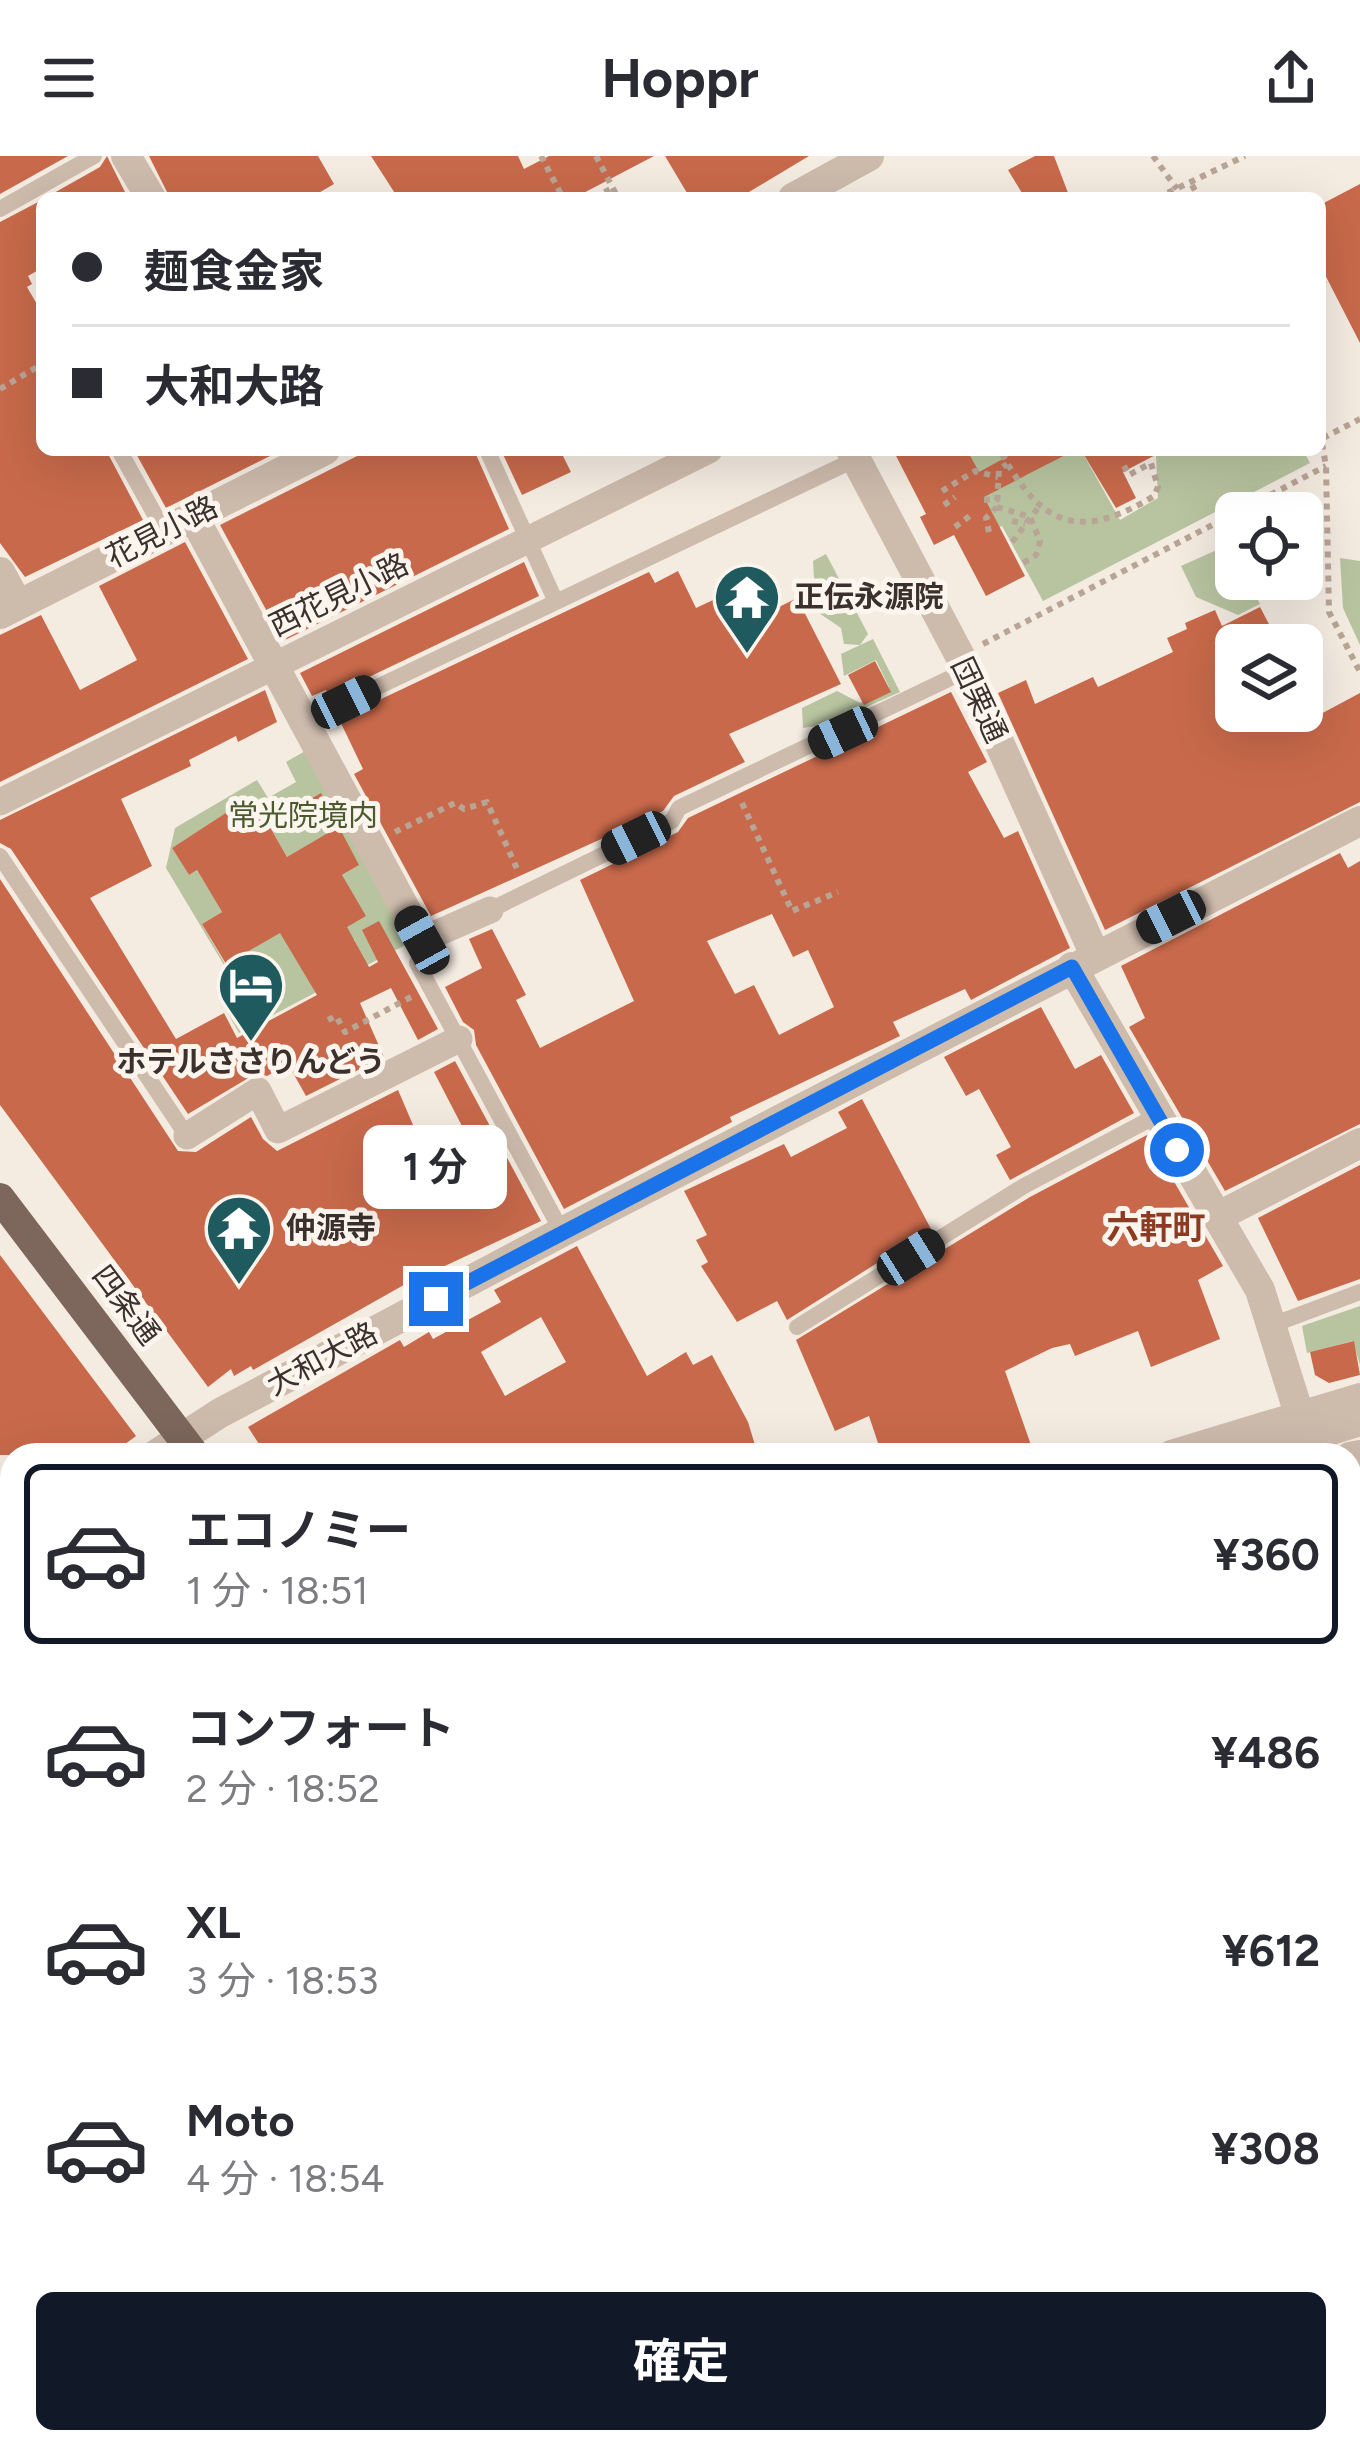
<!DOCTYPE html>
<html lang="ja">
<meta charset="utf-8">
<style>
body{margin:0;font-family:Figtree,"Noto Sans JP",sans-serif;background:#f2f2f3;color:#2b2b33;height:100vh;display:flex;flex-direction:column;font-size:45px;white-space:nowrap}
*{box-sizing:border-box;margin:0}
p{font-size:39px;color:#7c7c81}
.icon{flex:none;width:66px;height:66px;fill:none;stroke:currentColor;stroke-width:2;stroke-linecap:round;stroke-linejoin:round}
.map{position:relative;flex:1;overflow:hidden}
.side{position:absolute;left:0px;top:1287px;width:1362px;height:1011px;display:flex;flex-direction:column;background:#fff;border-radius:36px 36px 0 0;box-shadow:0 12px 48px #0002}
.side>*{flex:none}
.hud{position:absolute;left:36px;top:36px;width:1290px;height:264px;border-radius:18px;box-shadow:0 12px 48px #0002;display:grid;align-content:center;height:264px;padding:0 36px;background:#fff}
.tools{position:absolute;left:1215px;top:336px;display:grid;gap:24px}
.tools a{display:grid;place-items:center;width:108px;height:108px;border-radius:18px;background:#fff;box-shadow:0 12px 48px #0002;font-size:60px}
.end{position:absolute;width:54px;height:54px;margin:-27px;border:15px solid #1a73e8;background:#fff;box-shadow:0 0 0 6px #fff}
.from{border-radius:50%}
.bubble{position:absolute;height:84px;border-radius:18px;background:#fff;box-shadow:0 12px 48px #0002;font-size:39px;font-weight:700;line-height:84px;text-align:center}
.car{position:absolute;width:36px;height:72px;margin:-36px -18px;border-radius:15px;box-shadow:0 0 9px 3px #0007;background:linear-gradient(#222 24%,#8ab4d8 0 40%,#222 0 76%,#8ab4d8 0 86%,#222 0)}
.hud b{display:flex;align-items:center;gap:42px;height:114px;font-size:45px}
.hud b+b{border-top:3px solid #e1e1e2}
.hud i{width:30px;height:30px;background:#2b2b33}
ul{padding:21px 0 0;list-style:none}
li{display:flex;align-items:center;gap:36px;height:180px;margin:0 24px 18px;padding:0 12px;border:6px solid transparent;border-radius:18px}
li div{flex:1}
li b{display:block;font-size:45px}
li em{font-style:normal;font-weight:700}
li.on{border-color:#111827}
li>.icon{width:108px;height:108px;stroke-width:1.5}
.primary-button{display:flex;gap:24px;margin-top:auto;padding:24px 36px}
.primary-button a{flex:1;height:138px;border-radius:18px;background:#111827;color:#fff;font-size:48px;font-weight:700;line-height:138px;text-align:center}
header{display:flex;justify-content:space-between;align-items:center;height:156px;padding:0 36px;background:#fff;font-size:54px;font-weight:700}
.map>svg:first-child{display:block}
.green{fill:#b8c4a0;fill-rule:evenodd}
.water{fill:#7fb0b2}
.pier{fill:#f4ebe1}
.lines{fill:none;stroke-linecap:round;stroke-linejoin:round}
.river{stroke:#7fb0b2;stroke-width:54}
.building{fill:#c8694b;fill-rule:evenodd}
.path{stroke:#b9a596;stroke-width:6;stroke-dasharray:6 6;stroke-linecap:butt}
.service{stroke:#cdbbac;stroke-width:16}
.pedestrian{stroke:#cdbbac;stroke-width:27}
.minor{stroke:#cdbbac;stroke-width:30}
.tertiary{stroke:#cdbbac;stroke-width:30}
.primary{stroke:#7d675c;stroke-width:30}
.route{stroke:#1a73e8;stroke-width:15}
.labels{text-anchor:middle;stroke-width:10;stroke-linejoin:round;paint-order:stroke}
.street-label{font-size:30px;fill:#3b302b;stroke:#fbf5ee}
.poi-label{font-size:30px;font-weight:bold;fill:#3b302b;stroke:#fbf5ee;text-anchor:start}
.park-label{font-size:30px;fill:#4a5a2e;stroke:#fbf5ee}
.neighbourhood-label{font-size:33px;font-weight:bold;fill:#8c3b22;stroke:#fbf5ee}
</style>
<header><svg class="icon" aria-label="menu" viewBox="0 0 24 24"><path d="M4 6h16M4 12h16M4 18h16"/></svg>Hoppr<svg class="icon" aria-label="share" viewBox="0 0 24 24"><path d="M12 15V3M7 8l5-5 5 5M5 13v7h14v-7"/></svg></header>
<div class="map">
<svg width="1360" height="2296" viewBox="0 0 1360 2296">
<rect width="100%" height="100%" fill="#f4ebe1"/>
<path class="green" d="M967 294H1019L1013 298 1025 320 1048 308 1042 294H1081L1120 364 1158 342 1156 299 1165 294H1303L1310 307 1043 445 1002 370 971 386 972 305Z
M1230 388 1236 423H1247L1260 448 1238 459 1196 441 1181 410Z
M826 398 868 478 860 489 844 488 841 472 816 455 813 405Z
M1340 402 1360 405V489L1343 452Z
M873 483 900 536 828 568 803 572 802 552 837 535 860 547 889 531 876 504 844 520 841 498Z
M307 594 413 785 239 877 225 852 243 841 166 712 175 672 257 624 268 642 296 626 286 606ZM252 641 287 701 339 680 357 710 336 723 348 785 354 783 361 798 258 751 248 795 225 808 202 768 222 756 197 714 189 719 172 692Z
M1360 1150V1209L1353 1185 1307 1197 1302 1170Z"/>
<path class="water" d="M0 2009H12V2190L0 2198Z"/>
<path class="pier" d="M1360 1403V1566L1353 1568 1350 1405Z"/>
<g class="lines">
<path class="river" d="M1350 1758 1360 1755
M592 2296 606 2286"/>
</g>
<path class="building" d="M0 0H68L0 38Z
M107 0 128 42H45L100 11Z
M149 0H318L334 28 310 42H170Z
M371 0H518L524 13 549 0H654L574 42H398Z
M665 0H809L739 42H690Z
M1035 0H1054L1070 42H1025L1008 14Z
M1360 28V187L1320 109V49Z
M42 44V112L28 120 32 128 27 131 42 157V294H106L143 364 25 421 0 387V66Z
M134 294H282L166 352Z
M369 294H474L509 373 283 485 220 369Z
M501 294H560L571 316 522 339Z
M893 294H967L979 316 1012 298 1010 294H1075L984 341 1025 420 986 440 954 379 934 389 920 361 926 358Z
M1081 294H1165L1123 316 1136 342 1116 352Z
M185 386 248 503 0 626V479L41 459 80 534 137 504 99 430Z
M524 406 539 440 329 540 326 534 312 540 300 517Z
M678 415 696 452 713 444 731 475 797 442 841 528 729 578 745 606 674 640 663 655 431 760 354 618 363 613 339 563 649 416 655 427Z
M1260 451 1280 489H1236V555H1314L1317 560 1360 537V646L1105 774 998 537 1026 524 1035 548 1093 521 1098 531 1173 496 1167 482 1187 473 1185 467 1215 454 1222 470Z
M875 505 891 536 864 549 848 519Z
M265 534 277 566 238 586 236 580 189 604 191 610 121 643 152 710 90 742 176 883 224 857 237 882 317 839 280 777 226 808 202 768 222 756 197 714 189 719 172 692 252 640 287 701 328 677 309 644 321 637 359 709 342 719 366 760 347 771 369 811 378 806 362 774 379 765 438 873 418 884 391 832 360 847 384 901 306 940 288 908 267 920 257 917 188 958 11 693 0 687V664Z
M951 536 987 606 968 616 1004 682 1018 675 1070 792 971 844 965 833 893 866 900 880 730 961 732 966 564 1053 476 889 474 874 463 866 445 831 482 812 469 783 492 773 526 839 516 844 540 892 634 845 580 724 678 676 688 662ZM772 758 793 801 808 794 834 851 779 879 754 829 735 838 707 785Z
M1340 697 1348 712 1360 705V968L1225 1035 1129 871 1145 862 1121 810Z
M0 723 178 995 196 996 251 961 263 983 277 995 398 934 435 1020 477 999 434 916 455 905 541 1065 402 1130 253 1214 251 1210 234 1220 231 1213 208 1231 0 949Z
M1041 851 1075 913 1101 899 1134 957 1010 1024 996 999 1011 991 979 933 966 940 944 901Z
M862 943 931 1073 787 1164 777 1145 737 1166 701 1110 708 1106 696 1084 707 1079 684 1035 784 988 791 1001 847 972 838 956Z
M1147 979 1223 1110 1198 1124 1220 1183 1151 1211 1138 1175 1075 1200 1070 1188 1052 1192 1005 1215 1032 1292 1012 1299H882L869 1260 835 1275 796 1184 1030 1041Z
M1360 1009V1123L1298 1145 1258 1062Z
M577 1090 647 1220 686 1196 693 1209 712 1199 748 1266 758 1299H266L248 1271 400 1184 404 1191 429 1176 433 1183 501 1146 494 1134ZM541 1161 566 1206 505 1240 481 1196Z
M0 1099 136 1280 110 1299H0Z
M1354 1185 1360 1219 1329 1227 1315 1219 1310 1196Z"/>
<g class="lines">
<path class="path" d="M541 0 563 42
M596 0 618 42
M1153 0 1177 33
M1192 29 1199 42
M594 42 612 32
M1157 42 1245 0
M1320 126 1327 123
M0 233 42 208
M1320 276 1326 310 1329 456 1360 516
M1323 282 1360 263
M1002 298C1042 371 1080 385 1154 340L1158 331 1151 307 1129 319 1123 308
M942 335 975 315 998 321
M984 344 999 343
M944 349 955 341
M997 351 1030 361 1040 385 1036 399 1022 408
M1012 365 1025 368
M955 371 971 359
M989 376 986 362 997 351 999 314 1007 308
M1012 386 1038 352
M983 488 1326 310
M742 647 792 755 838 736
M293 664 318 650
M395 676 455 647 464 653 487 646 518 715
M328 864 336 860 345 876 411 841
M1350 1359 1360 1357
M1350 1390 1360 1389
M1350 1599 1360 1596
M1350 1773 1360 1770
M1350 1888 1360 1906
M0 1950 12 1944
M0 1994 12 1988
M1350 2025 1360 2019
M0 2253 12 2244
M230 2286 238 2296
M294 2286 301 2296
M390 2286 398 2296"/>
<path class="service" d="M0 53 94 0
M119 294 164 375
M487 294 556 446
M304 566 856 303
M0 700 187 980
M490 754 672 665 679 652 965 515
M422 784 430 800 417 807 562 1076
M1272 1169 1360 1136
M797 1171 1024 1030 1156 960
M655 2296 675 2286"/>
<path class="pedestrian" d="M0 646 709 294
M422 784 490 754
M187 980 258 935 278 974 459 883
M176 2296 190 2286"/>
<path class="minor" d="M126 0 151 42
M793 42 869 0
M851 294 960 500 1095 799
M193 360 422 784
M0 416 18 449
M0 458 325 294
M1217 1061 1360 987
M155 1299 220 1257 562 1076 1360 665
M1171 1299 1360 1242
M0 1434 12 1423
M1350 1724 1360 1720
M1350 2251 1360 2265
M541 2296 554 2286"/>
<path class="tertiary" d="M1072 811 1260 1134 1312 1299
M1250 1299 1360 1265
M1350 1301 1360 1299
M1350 1456 1360 1497
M0 1855 12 1847
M0 1892 12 1884"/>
<path class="primary" d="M0 1042 195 1299
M963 2286 971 2296"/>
</g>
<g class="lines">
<path class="route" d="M436 1143 1072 811 1177 994"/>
</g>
<defs>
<symbol id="temple-pin" viewBox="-11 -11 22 30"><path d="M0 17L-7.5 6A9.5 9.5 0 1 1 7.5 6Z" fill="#1f5a5e" stroke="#fbf5ee"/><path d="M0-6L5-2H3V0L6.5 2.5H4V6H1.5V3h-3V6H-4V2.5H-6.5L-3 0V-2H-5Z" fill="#fff"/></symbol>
<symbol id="hotel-pin" viewBox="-11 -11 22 30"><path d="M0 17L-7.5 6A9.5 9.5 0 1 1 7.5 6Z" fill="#1f5a5e" stroke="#fbf5ee"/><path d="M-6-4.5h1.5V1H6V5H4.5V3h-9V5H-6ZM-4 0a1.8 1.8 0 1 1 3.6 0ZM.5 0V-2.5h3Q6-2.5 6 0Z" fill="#fff"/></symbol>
</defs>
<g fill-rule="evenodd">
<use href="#temple-pin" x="709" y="403" width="76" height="104"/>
<use href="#hotel-pin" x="213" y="791" width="76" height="104"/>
<use href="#temple-pin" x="201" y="1034" width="76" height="104"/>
</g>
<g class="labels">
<g class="street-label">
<text transform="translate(162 376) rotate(-27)" y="10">花見小路</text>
<text transform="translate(339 439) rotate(-26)" y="10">西花見小路</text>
<text transform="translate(979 544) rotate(65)" y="10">団栗通</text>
<text transform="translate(126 1149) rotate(53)" y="10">四条通</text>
<text transform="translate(322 1203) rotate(-28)" y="10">大和大路</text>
</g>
<g class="poi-label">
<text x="794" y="451">正伝永源院</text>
<text x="251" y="916" text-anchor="middle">ホテルささりんどう</text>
<text x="286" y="1082">仲源寺</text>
</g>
<g class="park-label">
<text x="303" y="670">常光院境内</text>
</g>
<g class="neighbourhood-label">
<text x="1156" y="1083">六軒町</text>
</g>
</g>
</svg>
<div class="tools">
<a><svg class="icon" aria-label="locate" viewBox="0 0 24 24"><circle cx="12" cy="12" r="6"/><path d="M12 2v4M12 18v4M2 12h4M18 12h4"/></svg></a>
<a><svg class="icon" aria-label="layers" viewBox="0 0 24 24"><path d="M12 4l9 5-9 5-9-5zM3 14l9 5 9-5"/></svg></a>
</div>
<i class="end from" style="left:1177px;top:994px"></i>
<i class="end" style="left:436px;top:1143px"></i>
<div class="bubble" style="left:363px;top:969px;width:144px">1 分</div>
<i class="car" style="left:346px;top:546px;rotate:64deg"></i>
<i class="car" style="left:843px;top:577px;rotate:245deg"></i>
<i class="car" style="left:636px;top:682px;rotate:244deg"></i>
<i class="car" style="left:1171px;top:761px;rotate:243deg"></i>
<i class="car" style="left:422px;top:784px;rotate:331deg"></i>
<i class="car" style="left:911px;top:1101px;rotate:58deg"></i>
<div class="hud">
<b><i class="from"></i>麺食金家</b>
<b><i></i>大和大路</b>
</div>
<section class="side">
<ul>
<li class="on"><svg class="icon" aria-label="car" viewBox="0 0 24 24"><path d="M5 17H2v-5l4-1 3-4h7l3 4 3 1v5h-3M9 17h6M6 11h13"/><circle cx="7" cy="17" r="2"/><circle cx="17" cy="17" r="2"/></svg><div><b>エコノミー</b><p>1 分 · 18:51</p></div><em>¥360</em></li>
<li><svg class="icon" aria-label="car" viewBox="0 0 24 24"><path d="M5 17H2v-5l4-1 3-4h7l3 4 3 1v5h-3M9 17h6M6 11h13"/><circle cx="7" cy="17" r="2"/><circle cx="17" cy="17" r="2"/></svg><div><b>コンフォート</b><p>2 分 · 18:52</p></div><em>¥486</em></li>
<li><svg class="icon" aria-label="car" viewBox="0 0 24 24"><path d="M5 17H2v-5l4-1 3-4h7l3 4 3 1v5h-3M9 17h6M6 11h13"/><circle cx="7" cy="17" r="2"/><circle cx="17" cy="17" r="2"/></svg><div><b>XL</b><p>3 分 · 18:53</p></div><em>¥612</em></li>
<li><svg class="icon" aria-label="car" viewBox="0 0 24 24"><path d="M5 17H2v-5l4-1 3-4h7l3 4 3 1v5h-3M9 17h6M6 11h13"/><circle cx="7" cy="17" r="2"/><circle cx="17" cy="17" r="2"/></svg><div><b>Moto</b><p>4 分 · 18:54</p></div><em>¥308</em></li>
</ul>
<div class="primary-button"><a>確定</a></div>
</section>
</div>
